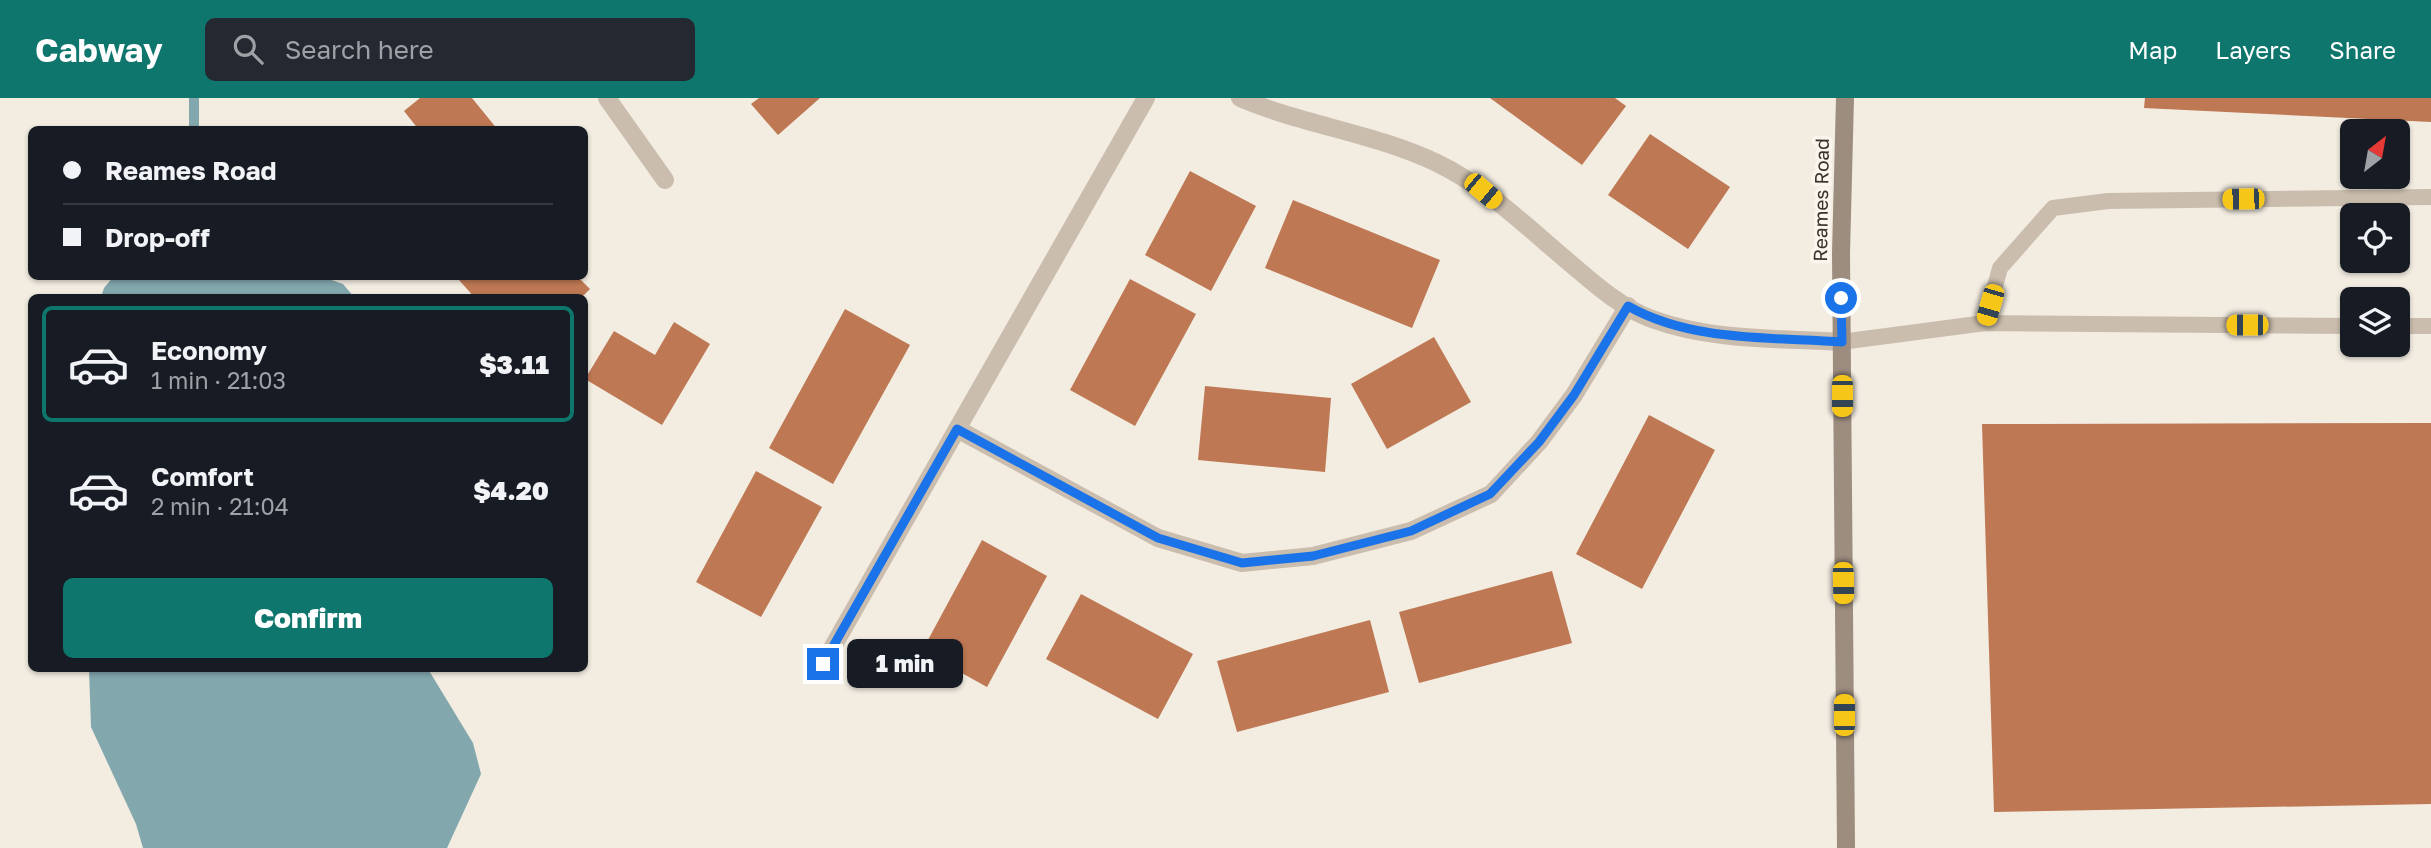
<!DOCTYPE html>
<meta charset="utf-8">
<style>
body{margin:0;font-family:"Golos Text",sans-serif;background:#242831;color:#f1f3f6;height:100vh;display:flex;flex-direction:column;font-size:26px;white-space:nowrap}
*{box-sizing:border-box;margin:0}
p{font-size:23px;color:#9ea1a6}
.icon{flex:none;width:38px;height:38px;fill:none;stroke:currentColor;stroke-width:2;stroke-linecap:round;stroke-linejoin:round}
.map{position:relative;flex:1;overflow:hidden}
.side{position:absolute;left:28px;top:196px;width:560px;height:378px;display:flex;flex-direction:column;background:#171b24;border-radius:10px;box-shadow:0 2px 5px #0004}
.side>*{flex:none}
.guide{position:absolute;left:28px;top:28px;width:560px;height:154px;border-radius:10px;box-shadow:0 2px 5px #0004;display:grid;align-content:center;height:154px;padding:0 35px;background:#171b24}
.needle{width:46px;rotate:31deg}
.fabs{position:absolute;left:2340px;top:21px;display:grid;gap:14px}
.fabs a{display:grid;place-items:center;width:70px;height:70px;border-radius:10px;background:#171b24;box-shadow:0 2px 5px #0004;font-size:35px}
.end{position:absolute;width:32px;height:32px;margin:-16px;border:9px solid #1a73e8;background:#fff;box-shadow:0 0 0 4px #fff}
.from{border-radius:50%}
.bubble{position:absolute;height:49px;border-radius:10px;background:#171b24;box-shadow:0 2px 5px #0004;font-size:23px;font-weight:800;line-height:49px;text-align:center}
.car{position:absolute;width:21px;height:42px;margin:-21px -10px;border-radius:9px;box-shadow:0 0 5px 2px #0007;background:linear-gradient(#f5c518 24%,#345 0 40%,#f5c518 0 76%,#345 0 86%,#f5c518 0)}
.guide b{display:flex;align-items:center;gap:24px;height:66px;font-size:26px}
.guide b+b{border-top:2px solid #363941}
.guide i{width:18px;height:18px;background:#f1f3f6}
ul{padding:12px 0 0;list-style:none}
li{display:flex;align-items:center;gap:21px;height:116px;margin:0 14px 10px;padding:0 21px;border:4px solid transparent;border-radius:10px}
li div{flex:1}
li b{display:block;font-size:26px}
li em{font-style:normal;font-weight:800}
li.current{border-color:#0f766e}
li>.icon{width:63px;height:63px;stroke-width:1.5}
.primary-button{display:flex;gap:14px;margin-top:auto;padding:14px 35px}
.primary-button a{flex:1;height:80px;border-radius:10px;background:#0f766e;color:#fff;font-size:28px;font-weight:800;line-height:80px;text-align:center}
header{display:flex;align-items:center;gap:42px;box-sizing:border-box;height:98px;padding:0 35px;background:#0f766e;color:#fff}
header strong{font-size:33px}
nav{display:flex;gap:38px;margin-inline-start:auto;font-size:24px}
.search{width:490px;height:63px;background:#242831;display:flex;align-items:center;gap:18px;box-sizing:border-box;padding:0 24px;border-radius:10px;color:#9ea1a6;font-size:26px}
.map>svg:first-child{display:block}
.water{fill:#82a7ad}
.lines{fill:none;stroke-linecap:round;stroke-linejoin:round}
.stream{stroke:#82a7ad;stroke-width:10}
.building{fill:#be7853}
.lane{stroke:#cabdad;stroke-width:16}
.street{stroke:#cabdad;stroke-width:18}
.secondary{stroke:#9d8d7f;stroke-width:18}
.route{stroke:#1a73e8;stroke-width:9}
.labels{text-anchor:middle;stroke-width:7;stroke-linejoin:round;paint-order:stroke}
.street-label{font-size:19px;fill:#39312b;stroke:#faf5ed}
</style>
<header>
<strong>Cabway</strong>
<div class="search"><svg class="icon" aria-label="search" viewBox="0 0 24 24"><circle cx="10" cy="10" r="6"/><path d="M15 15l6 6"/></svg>Search here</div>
<nav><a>Map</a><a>Layers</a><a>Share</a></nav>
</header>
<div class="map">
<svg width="2431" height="750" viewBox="0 0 2431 750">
<rect width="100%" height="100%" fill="#f2ece1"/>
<path class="water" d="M114 178 323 179 343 186 354 199H101L104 190Z
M89 571H428L473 645 481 676 447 750H143L136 726 91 629Z"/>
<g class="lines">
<path class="stream" d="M194 32V0"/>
</g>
<path class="building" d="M420 0H472L498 32H419L404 13Z
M759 0H820L778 37 751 6Z
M1490 0H1615L1626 8 1582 67Z
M2145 0H2431V24L2144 10Z
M1650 36 1730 89 1688 151 1608 97Z
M1190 73 1256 108 1211 193 1145 157Z
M1293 102 1440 162 1412 230 1265 170Z
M463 178H540L543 182 546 178H577L590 191 581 200H475L459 182Z
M1130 181 1196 216 1135 328 1070 292Z
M845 211 910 247 833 386 769 350Z
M674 224 710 246 662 327 585 281 614 233 655 257Z
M1434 239 1471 304 1387 351 1351 286Z
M1205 288 1331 300 1325 374 1198 362Z
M1649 317 1715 352 1642 491 1576 456Z
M2431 325V706L1994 714 1982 326Z
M756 373 822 409 761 519 696 484Z
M982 442 1047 478 987 589 922 553Z
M1552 473 1572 545 1419 585 1399 514Z
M1081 496 1193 556 1158 621 1046 561Z
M1370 522 1389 594 1237 634 1217 563Z"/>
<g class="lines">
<path class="lane" d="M1985 225 2000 170 2053 110 2108 103 2431 99
M2398 228H2431
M1841 244 1985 225 2352 228"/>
<path class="street" d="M607 0 665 82
M1240 0C1303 27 1374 35 1437 65 1489 90 1532 134 1577 171 1599 190 1624 211 1652 221 1711 243 1779 240 1841 244
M957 331 1158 440 1242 465 1313 458 1411 433 1491 396 1539 344 1574 297 1628 208
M823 566 1146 0"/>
<path class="secondary" d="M1845 0 1841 155 1846 750"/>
</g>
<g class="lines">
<path class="route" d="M823 566 957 331 1158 440 1242 465 1313 458 1411 433 1490 396 1539 344 1574 297 1628 208C1691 244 1771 239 1842 244L1841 200"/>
</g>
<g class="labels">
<g class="street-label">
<text transform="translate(1821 102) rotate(-89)" y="7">Reames Road</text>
</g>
</g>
</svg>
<div class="fabs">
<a><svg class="needle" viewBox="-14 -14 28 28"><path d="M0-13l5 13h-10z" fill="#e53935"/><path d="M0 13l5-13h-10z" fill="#9ea1a6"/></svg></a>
<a><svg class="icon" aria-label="locate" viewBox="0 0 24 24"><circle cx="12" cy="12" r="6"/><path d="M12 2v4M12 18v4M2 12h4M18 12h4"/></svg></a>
<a><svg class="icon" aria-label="layers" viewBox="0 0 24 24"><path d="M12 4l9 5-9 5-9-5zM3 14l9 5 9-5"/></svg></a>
</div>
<i class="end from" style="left:1841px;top:200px"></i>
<i class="end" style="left:823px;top:566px"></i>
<div class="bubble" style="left:847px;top:541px;width:116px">1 min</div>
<i class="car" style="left:1483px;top:93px;rotate:130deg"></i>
<i class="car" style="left:2243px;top:101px;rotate:269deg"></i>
<i class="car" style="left:1990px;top:207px;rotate:196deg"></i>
<i class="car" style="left:2247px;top:227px;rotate:270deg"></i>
<i class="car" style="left:1842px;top:298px;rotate:180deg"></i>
<i class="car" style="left:1843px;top:485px;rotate:179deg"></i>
<i class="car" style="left:1844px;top:617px;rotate:0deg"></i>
<div class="guide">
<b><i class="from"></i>Reames Road</b>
<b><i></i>Drop-off</b>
</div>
<section class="side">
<ul>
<li class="current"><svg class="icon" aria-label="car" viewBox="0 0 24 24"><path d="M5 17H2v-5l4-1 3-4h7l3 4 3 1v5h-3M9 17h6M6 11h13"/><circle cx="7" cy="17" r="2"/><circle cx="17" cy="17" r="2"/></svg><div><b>Economy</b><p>1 min · 21:03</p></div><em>$3.11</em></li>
<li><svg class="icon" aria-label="car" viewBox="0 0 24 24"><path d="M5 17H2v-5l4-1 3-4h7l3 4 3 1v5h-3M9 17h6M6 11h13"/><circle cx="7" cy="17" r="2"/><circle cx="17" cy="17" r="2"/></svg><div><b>Comfort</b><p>2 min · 21:04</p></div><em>$4.20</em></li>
</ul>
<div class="primary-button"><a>Confirm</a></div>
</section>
</div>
